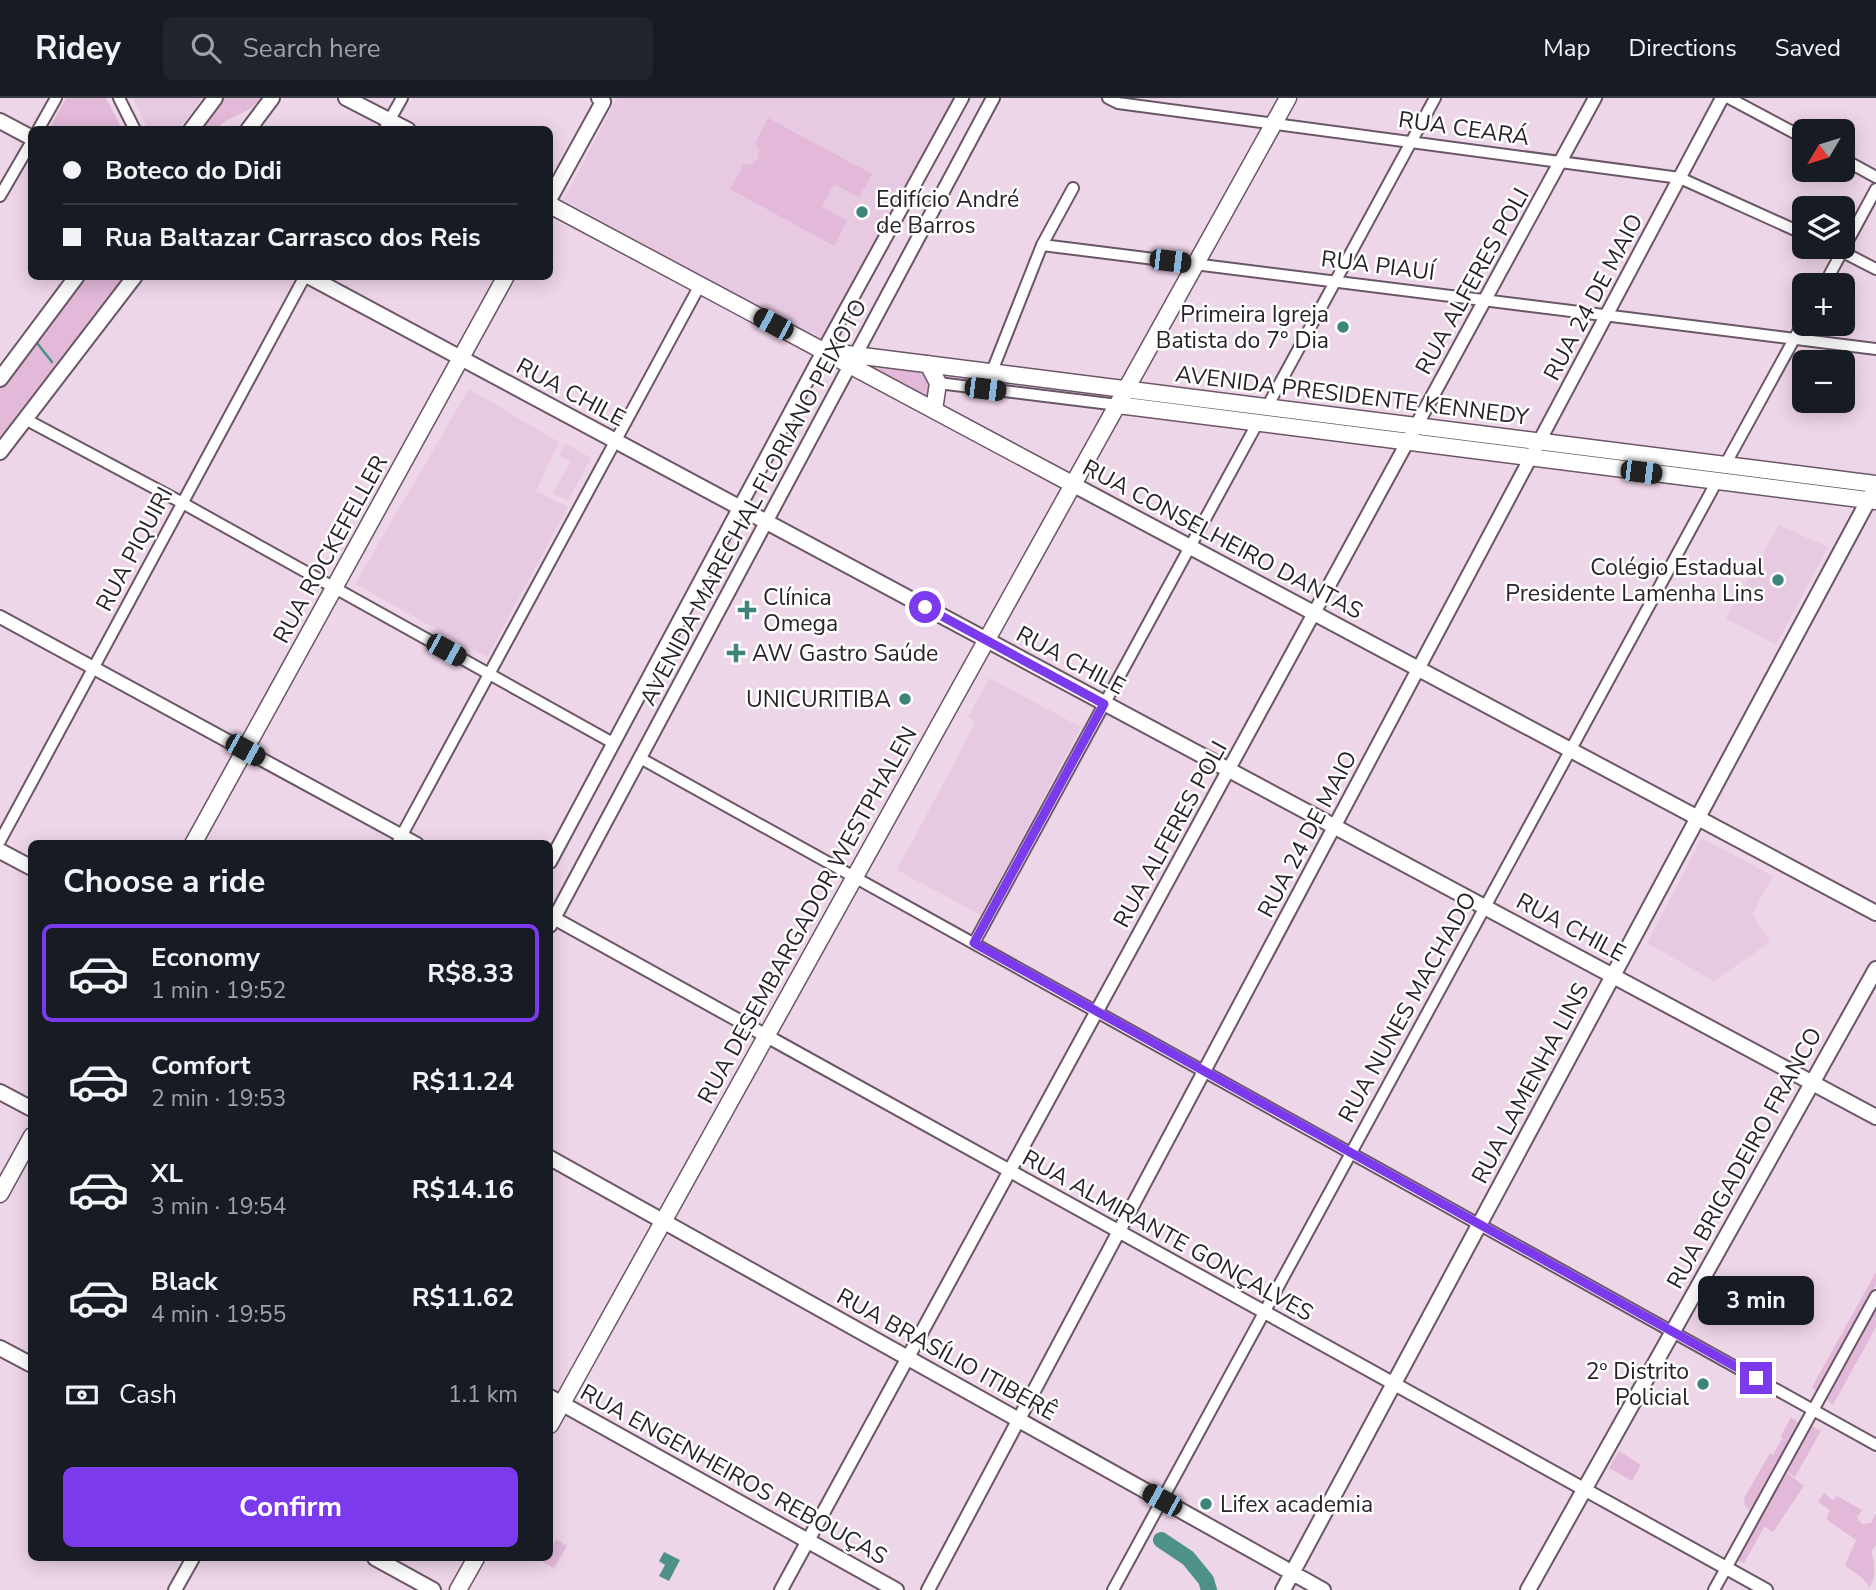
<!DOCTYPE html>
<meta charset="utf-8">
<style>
body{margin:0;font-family:"Nunito Sans",sans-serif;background:#20242c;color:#f1f3f6;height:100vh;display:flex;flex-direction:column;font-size:26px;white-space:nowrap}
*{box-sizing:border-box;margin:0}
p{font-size:23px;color:#9ea1a6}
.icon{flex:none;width:38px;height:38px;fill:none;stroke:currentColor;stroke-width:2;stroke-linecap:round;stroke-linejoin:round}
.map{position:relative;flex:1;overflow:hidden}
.panel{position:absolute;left:28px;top:742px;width:525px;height:721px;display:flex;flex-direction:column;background:#171b24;border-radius:10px;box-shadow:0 4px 18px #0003}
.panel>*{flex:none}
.hud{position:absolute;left:28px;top:28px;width:525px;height:154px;border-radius:10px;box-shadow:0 4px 18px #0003;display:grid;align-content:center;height:154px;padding:0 35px;background:#171b24}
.needle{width:46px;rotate:232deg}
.fabs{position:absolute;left:1792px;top:21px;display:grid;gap:14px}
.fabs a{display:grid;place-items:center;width:63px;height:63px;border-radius:10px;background:#171b24;box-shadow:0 4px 18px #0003;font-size:35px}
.end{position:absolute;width:32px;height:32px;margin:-16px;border:9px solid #7c3aed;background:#fff;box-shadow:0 0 0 4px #fff}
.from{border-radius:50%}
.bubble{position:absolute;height:49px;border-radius:10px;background:#171b24;box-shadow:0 4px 18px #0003;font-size:23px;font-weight:700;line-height:49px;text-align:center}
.car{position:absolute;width:21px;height:42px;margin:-21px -10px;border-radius:9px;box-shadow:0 0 5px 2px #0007;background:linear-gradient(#222 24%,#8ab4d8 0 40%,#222 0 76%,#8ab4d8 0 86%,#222 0)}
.hud b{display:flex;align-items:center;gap:24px;height:66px;font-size:26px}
.hud b+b{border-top:2px solid #363941}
.hud i{width:18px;height:18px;background:#f1f3f6}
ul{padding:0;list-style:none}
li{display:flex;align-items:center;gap:21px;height:98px;margin:0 14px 10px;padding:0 21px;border:4px solid transparent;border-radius:10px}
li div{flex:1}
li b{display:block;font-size:26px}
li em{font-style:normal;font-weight:700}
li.selected{border-color:#7c3aed}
li>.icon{width:63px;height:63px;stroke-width:1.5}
h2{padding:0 35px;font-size:32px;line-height:84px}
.pay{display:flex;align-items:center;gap:18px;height:77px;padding:0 35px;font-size:26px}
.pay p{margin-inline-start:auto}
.primary-button{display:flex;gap:14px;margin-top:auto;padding:14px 35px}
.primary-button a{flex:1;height:80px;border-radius:10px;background:#7c3aed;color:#fff;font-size:28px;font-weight:700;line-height:80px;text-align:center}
header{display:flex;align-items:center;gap:42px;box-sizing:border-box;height:98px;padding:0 35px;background:#171b24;border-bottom:2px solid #363941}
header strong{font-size:33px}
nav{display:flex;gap:38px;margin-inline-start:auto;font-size:24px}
.search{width:490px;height:63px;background:#20242c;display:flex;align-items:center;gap:18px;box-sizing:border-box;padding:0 24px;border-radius:10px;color:#9ea1a6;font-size:26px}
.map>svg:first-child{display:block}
.built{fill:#e7c9e1}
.green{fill:#e3b9da}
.water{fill:#4e9189}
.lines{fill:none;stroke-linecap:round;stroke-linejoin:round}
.stream{stroke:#4e9189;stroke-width:2.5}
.river{stroke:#4e9189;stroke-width:16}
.minor-casing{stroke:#6a5666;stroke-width:14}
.tertiary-casing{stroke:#6a5666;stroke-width:16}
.secondary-casing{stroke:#6a5666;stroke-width:18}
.primary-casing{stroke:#6a5666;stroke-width:19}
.minor{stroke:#fff;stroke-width:10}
.tertiary{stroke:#fff;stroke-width:12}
.secondary{stroke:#fff;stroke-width:14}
.primary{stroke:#fff;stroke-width:16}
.route{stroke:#7c3aed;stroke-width:9}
.poi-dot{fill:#3e847b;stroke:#fff;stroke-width:2.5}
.labels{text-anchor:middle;stroke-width:5;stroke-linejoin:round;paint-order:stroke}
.street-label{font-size:23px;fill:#2a2229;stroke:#fff}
.poi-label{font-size:23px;fill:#2a2229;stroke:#fff;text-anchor:start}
</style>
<header>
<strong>Ridey</strong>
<div class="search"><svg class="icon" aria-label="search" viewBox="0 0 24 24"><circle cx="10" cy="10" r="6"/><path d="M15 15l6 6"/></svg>Search here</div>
<nav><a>Map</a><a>Directions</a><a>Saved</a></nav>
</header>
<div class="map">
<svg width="1876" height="1492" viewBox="0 0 1876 1492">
<rect width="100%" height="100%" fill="#eed6e9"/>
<path class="built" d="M133 0H202L178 32 148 31Z
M617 0H954L821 245 564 102Z
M469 291 559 344 536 393 568 409 487 559 355 486Z
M565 345 591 360 568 403 553 395 571 364 559 357Z
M1779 427 1828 449 1776 547 1726 520Z
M989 580 1081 629 981 817 897 772 976 624 968 619Z
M1702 740 1773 778 1752 816 1770 844 1714 883 1647 845Z"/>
<path class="green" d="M66 0H106L122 31H49Z
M221 0H261C249 18 230 15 217 31L201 32Z
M768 20 872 76 859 99 834 86 822 109 847 123 834 148 730 91 744 66 751 67 758 60 759 51 755 45Z
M83 179H124L0 340V290Z
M862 264 922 271 930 285 926 302 860 267Z
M1876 1174V1187L1818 1295 1812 1289Z
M1876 1195V1229L1833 1307 1822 1296Z
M1791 1319 1801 1327 1750 1413 1745 1408 1744 1400 1770 1355 1773 1357 1782 1341 1781 1338Z
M1807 1325 1821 1333 1795 1379 1782 1369Z
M1619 1353 1641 1367 1632 1383 1609 1370Z
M1781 1370 1804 1388 1773 1434 1764 1429 1744 1465 1731 1460Z
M1824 1395 1833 1402 1837 1398 1862 1412 1857 1419 1862 1426 1871 1425 1876 1415V1447L1871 1454C1876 1467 1876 1476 1870 1489L1861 1479 1845 1467 1856 1442 1826 1421 1830 1412 1818 1404Z
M556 1441 567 1448 554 1470 543 1464 546 1460H550V1453Z"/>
<path class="water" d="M664 1454 680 1462 669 1483 659 1478 665 1467 659 1463Z"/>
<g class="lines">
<path class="stream" d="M37 245 52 264"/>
<path class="river" d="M1161 1442 1188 1460 1206 1482 1209 1492"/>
<defs>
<path id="minor" d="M119 0 135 32
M1108 0 1118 5 1680 80 1804 136
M1729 0 1804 40
M38 32 56 0
M384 32 402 0
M1843 61 1876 79
M0 98 32 43
M1042 147 1876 251
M1833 149 1876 171
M1824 187 1876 91
M938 285 1118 307
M985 291 1042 147 1073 90
M1267 309 1435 0
M25 321 177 402 613 645
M1725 367 1804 223
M640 660 1876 1347
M0 743 305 178
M397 746 700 187
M974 845 1258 324
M1113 1492 1717 383
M1714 1492 1876 1198"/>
<path id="tertiary" d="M0 519 417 746
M550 764 823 253 962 0
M550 818 1766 1492
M550 828 993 0
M175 1492 193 1460
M781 1492 1595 0
M928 1492 1722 0"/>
<path id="secondary" d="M346 0 408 32
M0 23 32 40
M191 32 215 0
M248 32 272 0
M550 100 603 4 599 0
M308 178 1876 1019
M0 281 77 178
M0 354 135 178
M1074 387 1876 815
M0 753 32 770
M0 994 32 1011
M550 1060 1323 1492
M0 1250 32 1267
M550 1299 896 1492
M375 1460 433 1492
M1283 1492 1876 388
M1528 1492 1876 871"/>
<path id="primary" d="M550 107 1074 387
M823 253 1876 386
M928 266 938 285 934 312
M1118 307 1876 403
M193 746 506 178
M0 1096 32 1038
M550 1327 1288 0
M458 1492 476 1460"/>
</defs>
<use href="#minor" class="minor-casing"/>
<use href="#tertiary" class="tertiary-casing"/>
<use href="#secondary" class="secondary-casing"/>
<use href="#primary" class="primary-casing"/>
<use href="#minor" class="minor"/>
<use href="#tertiary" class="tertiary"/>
<use href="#secondary" class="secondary"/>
<use href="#primary" class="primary"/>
</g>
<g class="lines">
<path class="route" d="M925 509 1104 606 974 845 1756 1280"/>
</g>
<g class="poi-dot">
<circle cx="862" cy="114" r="7"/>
<circle cx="1343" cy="229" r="7"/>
<circle cx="1778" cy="482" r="7"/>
<path d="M743.5 501.5h7v7h7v7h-7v7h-7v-7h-7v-7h7z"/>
<path d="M732.5 544.5h7v7h7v7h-7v7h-7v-7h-7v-7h7z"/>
<circle cx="905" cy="601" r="7"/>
<circle cx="1703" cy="1286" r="7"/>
<circle cx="1206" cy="1406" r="7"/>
</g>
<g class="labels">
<g class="street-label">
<text transform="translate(1464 30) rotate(8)" y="8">RUA CEARÁ</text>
<text transform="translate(1378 167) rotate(7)" y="8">RUA PIAUÍ</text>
<text transform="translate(1472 183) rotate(-61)" y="8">RUA ALFERES POLI</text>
<text transform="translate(1593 199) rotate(-62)" y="8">RUA 24 DE MAIO</text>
<text transform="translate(571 294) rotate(28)" y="8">RUA CHILE</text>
<text transform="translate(1352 297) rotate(7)" y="8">AVENIDA PRESIDENTE KENNEDY</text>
<text transform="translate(753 404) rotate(-62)" y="8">AVENIDA MARECHAL FLORIANO PEIXOTO</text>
<text transform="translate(1223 441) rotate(28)" y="8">RUA CONSELHEIRO DANTAS</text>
<text transform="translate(134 451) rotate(-62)" y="8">RUA PIQUIRI</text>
<text transform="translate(330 451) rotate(-61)" y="8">RUA ROCKEFELLER</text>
<text transform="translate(1071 562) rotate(28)" y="8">RUA CHILE</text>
<text transform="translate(1170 736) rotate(-61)" y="8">RUA ALFERES POLI</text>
<text transform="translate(1307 736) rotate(-62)" y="8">RUA 24 DE MAIO</text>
<text transform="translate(807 817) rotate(-61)" y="8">RUA DESEMBARGADOR WESTPHALEN</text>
<text transform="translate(1571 829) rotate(28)" y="8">RUA CHILE</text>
<text transform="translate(1407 909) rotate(-61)" y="8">RUA NUNES MACHADO</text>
<text transform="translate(1530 985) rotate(-62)" y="8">RUA LAMENHA LINS</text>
<text transform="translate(1744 1060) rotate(-61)" y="8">RUA BRIGADEIRO FRANCO</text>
<text transform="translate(1168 1137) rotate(29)" y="8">RUA ALMIRANTE GONÇALVES</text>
<text transform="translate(947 1256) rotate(29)" y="8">RUA BRASÍLIO ITIBERÊ</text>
<text transform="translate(734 1376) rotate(29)" y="8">RUA ENGENHEIROS REBOUÇAS</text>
</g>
<g class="poi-label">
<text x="876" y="109">Edifício André<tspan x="876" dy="26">de Barros</tspan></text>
<text x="1329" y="224" text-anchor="end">Primeira Igreja<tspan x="1329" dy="26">Batista do 7° Dia</tspan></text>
<text x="1764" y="477" text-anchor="end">Colégio Estadual<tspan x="1764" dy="26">Presidente Lamenha Lins</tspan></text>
<text x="763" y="507">Clínica<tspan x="763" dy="26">Omega</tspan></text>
<text x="752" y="563">AW Gastro Saúde</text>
<text x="891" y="609" text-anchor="end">UNICURITIBA</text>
<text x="1689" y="1281" text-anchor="end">2º Distrito<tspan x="1689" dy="26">Policial</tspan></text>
<text x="1220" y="1414">Lifex academia</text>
</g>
</g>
</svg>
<div class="fabs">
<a><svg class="needle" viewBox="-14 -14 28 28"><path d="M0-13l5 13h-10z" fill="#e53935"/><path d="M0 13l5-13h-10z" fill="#9ea1a6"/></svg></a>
<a><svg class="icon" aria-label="layers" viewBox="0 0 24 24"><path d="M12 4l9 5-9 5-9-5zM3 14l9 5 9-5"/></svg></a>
<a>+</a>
<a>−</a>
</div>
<i class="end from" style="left:925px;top:509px"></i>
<i class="end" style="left:1756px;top:1280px"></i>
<div class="bubble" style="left:1698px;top:1178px;width:116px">3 min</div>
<i class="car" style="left:1170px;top:163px;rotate:97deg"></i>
<i class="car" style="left:773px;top:226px;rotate:298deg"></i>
<i class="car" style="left:985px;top:291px;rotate:97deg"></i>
<i class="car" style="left:1641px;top:374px;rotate:97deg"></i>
<i class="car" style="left:446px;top:552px;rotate:119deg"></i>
<i class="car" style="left:245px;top:652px;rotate:119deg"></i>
<i class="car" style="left:1162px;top:1402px;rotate:299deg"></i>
<div class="hud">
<b><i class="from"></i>Boteco do Didi</b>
<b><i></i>Rua Baltazar Carrasco dos Reis</b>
</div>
<section class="panel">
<h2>Choose a ride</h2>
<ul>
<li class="selected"><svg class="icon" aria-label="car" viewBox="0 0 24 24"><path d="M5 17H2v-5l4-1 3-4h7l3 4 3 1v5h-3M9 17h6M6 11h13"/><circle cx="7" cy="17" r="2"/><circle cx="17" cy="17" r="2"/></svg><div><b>Economy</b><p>1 min · 19:52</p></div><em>R$8.33</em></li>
<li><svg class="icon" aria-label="car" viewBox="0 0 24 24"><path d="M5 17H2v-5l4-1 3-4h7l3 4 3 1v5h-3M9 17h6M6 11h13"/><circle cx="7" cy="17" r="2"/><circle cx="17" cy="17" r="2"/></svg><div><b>Comfort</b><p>2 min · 19:53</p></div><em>R$11.24</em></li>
<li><svg class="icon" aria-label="car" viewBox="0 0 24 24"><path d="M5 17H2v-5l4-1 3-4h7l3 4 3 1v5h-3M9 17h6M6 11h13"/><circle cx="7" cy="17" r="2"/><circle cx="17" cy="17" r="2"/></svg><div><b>XL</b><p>3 min · 19:54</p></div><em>R$14.16</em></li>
<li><svg class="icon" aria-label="car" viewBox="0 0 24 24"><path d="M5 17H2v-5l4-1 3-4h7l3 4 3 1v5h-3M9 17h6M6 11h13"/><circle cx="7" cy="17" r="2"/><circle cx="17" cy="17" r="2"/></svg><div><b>Black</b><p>4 min · 19:55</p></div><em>R$11.62</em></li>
</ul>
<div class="pay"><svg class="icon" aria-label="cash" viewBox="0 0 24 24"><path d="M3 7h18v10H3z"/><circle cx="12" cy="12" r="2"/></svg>Cash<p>1.1 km</p></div>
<div class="primary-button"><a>Confirm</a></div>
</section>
</div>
